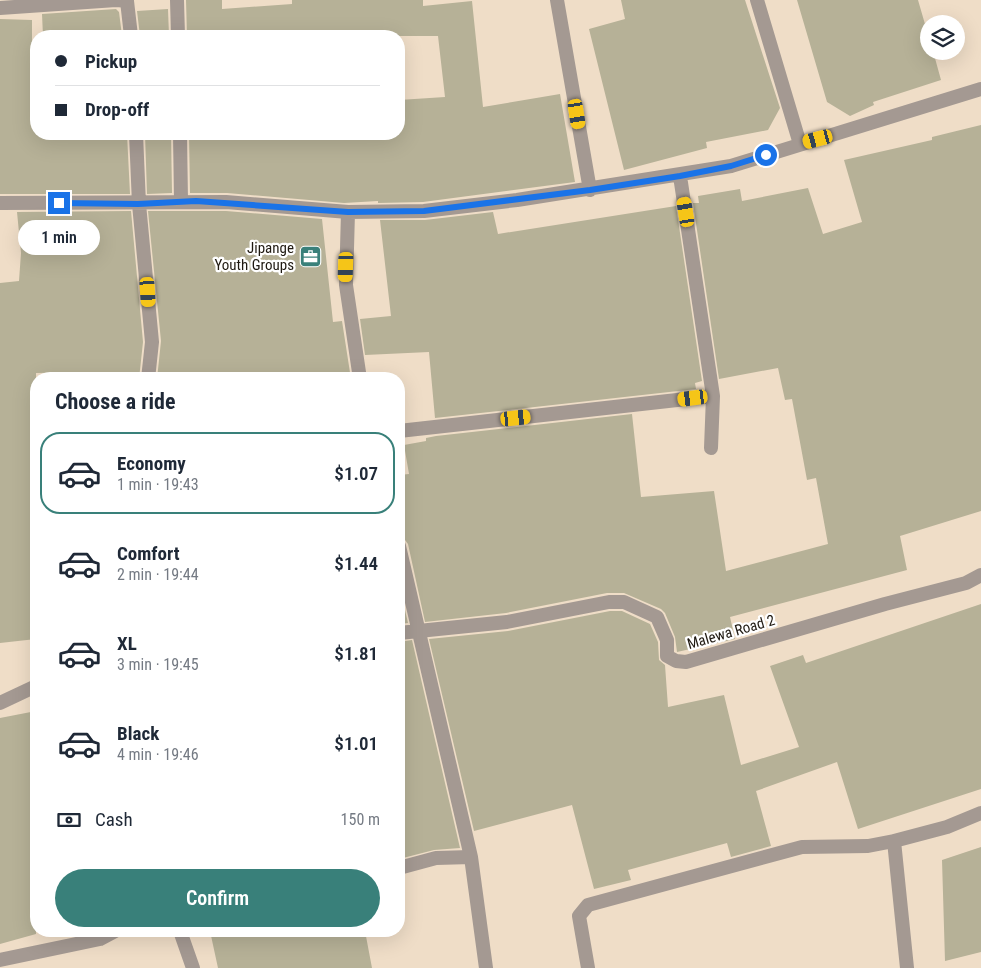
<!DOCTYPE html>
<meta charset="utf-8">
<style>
body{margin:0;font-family:"Roboto Condensed",sans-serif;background:#f2f2f3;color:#1f2937;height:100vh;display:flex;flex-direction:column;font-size:19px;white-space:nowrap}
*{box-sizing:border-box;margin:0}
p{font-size:16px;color:#747a83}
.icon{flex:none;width:28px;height:28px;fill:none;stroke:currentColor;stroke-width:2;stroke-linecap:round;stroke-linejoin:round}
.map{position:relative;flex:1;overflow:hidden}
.sheet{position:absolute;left:30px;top:372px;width:375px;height:565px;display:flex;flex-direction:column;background:#fff;border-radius:20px;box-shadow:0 5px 20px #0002}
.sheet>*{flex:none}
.guide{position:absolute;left:30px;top:30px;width:375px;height:110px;border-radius:20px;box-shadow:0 5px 20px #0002;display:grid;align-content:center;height:110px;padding:0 25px;background:#fff}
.controls{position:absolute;left:920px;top:15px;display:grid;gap:10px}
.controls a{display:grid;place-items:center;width:45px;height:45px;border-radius:50%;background:#fff;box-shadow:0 5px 20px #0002;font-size:25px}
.end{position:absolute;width:22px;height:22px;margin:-11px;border:6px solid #1a73e8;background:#fff;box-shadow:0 0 0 2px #fff}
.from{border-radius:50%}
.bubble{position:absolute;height:35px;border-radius:18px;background:#fff;box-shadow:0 5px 20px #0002;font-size:16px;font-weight:600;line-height:35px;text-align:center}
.car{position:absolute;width:15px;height:30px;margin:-15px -8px;border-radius:6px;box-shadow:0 0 4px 1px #0007;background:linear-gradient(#f5c518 24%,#345 0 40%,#f5c518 0 76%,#345 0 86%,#f5c518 0)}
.guide b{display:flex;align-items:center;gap:18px;height:48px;font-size:19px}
.guide b+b{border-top:1px solid #e0e1e3}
.guide i{width:12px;height:12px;background:#1f2937}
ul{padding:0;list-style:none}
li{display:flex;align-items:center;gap:15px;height:82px;margin:0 10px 8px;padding:0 15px;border:2px solid transparent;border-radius:20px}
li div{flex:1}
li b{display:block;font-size:19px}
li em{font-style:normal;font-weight:600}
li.on{border-color:#39807a}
li>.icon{width:45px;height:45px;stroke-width:1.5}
h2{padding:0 25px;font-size:22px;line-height:60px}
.pay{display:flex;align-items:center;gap:12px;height:55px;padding:0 25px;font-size:19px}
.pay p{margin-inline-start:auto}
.cta{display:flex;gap:10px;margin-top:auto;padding:10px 25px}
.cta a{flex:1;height:58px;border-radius:30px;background:#39807a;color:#fff;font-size:20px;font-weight:600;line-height:58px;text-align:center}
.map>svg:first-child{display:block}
.building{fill:#b6b197}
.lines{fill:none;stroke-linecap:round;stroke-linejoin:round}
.minor{stroke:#a49992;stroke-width:14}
.route{stroke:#1a73e8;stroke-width:6}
.labels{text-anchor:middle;stroke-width:4.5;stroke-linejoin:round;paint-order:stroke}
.poi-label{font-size:15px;fill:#1f1911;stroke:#fff;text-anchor:end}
.street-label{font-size:15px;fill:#1f1911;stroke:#fff}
</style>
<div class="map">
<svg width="981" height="968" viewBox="0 0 981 968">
<rect width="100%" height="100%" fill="#efddc7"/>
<path class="building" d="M186 0H222V9L292 4V0H423V6L472 1 483 107 560 94 575 182 423 202 378 203V201L344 203 227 193H190L189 134H399V100L445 97 438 36H187Z
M621 0H745L780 108 768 130 706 142 707 148 624 170 589 29 625 19Z
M797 0H918L929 38V51H933L941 80 873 102 874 105 850 116 827 102Z
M116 9 119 12 122 36H43L42 14Z
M168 9 169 36H140L137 11Z
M0 19 32 20V107H36V134H127L130 194H0Z
M981 125V511L900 536 907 570 730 617 735 639 677 652 675 637 665 613 661 609 624 593H607L506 613 425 622 408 544 405 540 399 537V475L409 474 404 445 426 441V438L436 436 632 414 641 497 714 491 726 571 828 544 816 478 807 480 792 399 785 400 778 368 719 379 693 203H699L698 196 740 189 742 201 808 188 823 234 862 222 844 160 932 140V137Z
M145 134H171L172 193 147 194Z
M676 206 702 381 695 383 696 389 435 418 429 352 365 355 360 319 391 316 380 220H425L493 212 498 234Z
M131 211 143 342 139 379V373L97 375V372L36 373V639L0 643V283L19 281 21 253 17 212Z
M148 211H226L322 219 333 322 342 321 351 379H157L161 341Z
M399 584 408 623 399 624Z
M981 604V789L858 829 837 762 756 791 771 846 731 857 727 843 628 870 631 880 594 889 572 805 474 831 429 639 508 631 610 611H622L650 624 658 642 659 660 665 665 668 707 724 695 741 765 799 747 770 666 803 655 806 663Z
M412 640 460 848 434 850 399 859V642Z
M36 711V934L0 944V718Z
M981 847V952L945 961 942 860Z
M210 931H365L372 968H218Z"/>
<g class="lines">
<path class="minor" d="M117 0 127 1 131 36
M177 0 178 36
M557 0 590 190
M757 0 800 144
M0 8 116 0
M136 134 139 204 152 342 148 379
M180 134 181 201
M680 176 713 396 711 448
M0 203 226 202 348 212
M360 379 346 285 348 212 424 211 517 200 731 166 981 89
M399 431 713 396
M399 546 471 857 436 858 399 868
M399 633 507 622 609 602H624L657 617 667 640V656L676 661 686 662 885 604 966 583 981 575
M0 703 36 686
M471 857 486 968
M180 931 193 968
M0 960 100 939 115 931
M588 968 579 916 588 905 802 847 868 846 894 841
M907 968 894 841 947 827 981 813"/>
</g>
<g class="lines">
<path class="route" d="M59 203 138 204 196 201 348 212 424 211 590 190 680 176 731 166 766 155"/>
</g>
<defs>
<symbol id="office-square" viewBox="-11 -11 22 22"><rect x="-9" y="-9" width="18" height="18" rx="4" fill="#39807a" stroke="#fff"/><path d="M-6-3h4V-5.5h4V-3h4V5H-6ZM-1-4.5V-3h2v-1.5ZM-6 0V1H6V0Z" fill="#fff"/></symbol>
</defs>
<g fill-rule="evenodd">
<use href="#office-square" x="298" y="244" width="25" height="25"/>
</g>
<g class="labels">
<g class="poi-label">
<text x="294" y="253">Jipange<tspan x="294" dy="17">Youth Groups</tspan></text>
</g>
<g class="street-label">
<text transform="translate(731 632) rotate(-16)" y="5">Malewa Road 2</text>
</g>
</g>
</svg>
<div class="controls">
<a><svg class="icon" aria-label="layers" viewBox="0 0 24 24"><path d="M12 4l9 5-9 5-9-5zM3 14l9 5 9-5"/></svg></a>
</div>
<i class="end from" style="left:766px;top:155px"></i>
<i class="end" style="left:59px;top:203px"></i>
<div class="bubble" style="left:18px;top:220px;width:82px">1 min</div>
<i class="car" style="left:577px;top:114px;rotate:171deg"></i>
<i class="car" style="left:818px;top:139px;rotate:255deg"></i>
<i class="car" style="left:686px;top:212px;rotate:351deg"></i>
<i class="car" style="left:346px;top:267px;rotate:182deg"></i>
<i class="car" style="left:148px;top:292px;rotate:176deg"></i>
<i class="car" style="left:693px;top:398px;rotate:263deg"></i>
<i class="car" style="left:516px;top:418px;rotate:84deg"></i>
<div class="guide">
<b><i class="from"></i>Pickup</b>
<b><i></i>Drop-off</b>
</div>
<section class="sheet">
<h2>Choose a ride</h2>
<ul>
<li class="on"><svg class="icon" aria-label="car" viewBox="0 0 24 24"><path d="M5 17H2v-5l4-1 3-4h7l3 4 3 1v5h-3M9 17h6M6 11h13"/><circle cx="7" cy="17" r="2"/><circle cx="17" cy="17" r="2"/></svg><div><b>Economy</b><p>1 min · 19:43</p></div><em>$1.07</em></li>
<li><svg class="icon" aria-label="car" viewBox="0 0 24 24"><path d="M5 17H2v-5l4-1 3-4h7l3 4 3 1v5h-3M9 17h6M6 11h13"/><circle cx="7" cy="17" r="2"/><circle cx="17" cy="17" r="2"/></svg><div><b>Comfort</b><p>2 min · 19:44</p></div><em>$1.44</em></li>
<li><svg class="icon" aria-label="car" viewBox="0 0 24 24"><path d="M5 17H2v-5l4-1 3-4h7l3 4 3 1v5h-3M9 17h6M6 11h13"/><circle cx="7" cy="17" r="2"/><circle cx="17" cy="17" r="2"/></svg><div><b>XL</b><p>3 min · 19:45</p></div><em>$1.81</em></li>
<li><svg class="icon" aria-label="car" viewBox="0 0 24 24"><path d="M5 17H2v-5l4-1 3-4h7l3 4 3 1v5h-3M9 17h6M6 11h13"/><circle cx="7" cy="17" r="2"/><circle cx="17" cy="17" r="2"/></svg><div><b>Black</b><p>4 min · 19:46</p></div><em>$1.01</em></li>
</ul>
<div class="pay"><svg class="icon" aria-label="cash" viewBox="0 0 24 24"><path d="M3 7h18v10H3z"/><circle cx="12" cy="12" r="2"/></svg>Cash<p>150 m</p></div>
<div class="cta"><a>Confirm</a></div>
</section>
</div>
